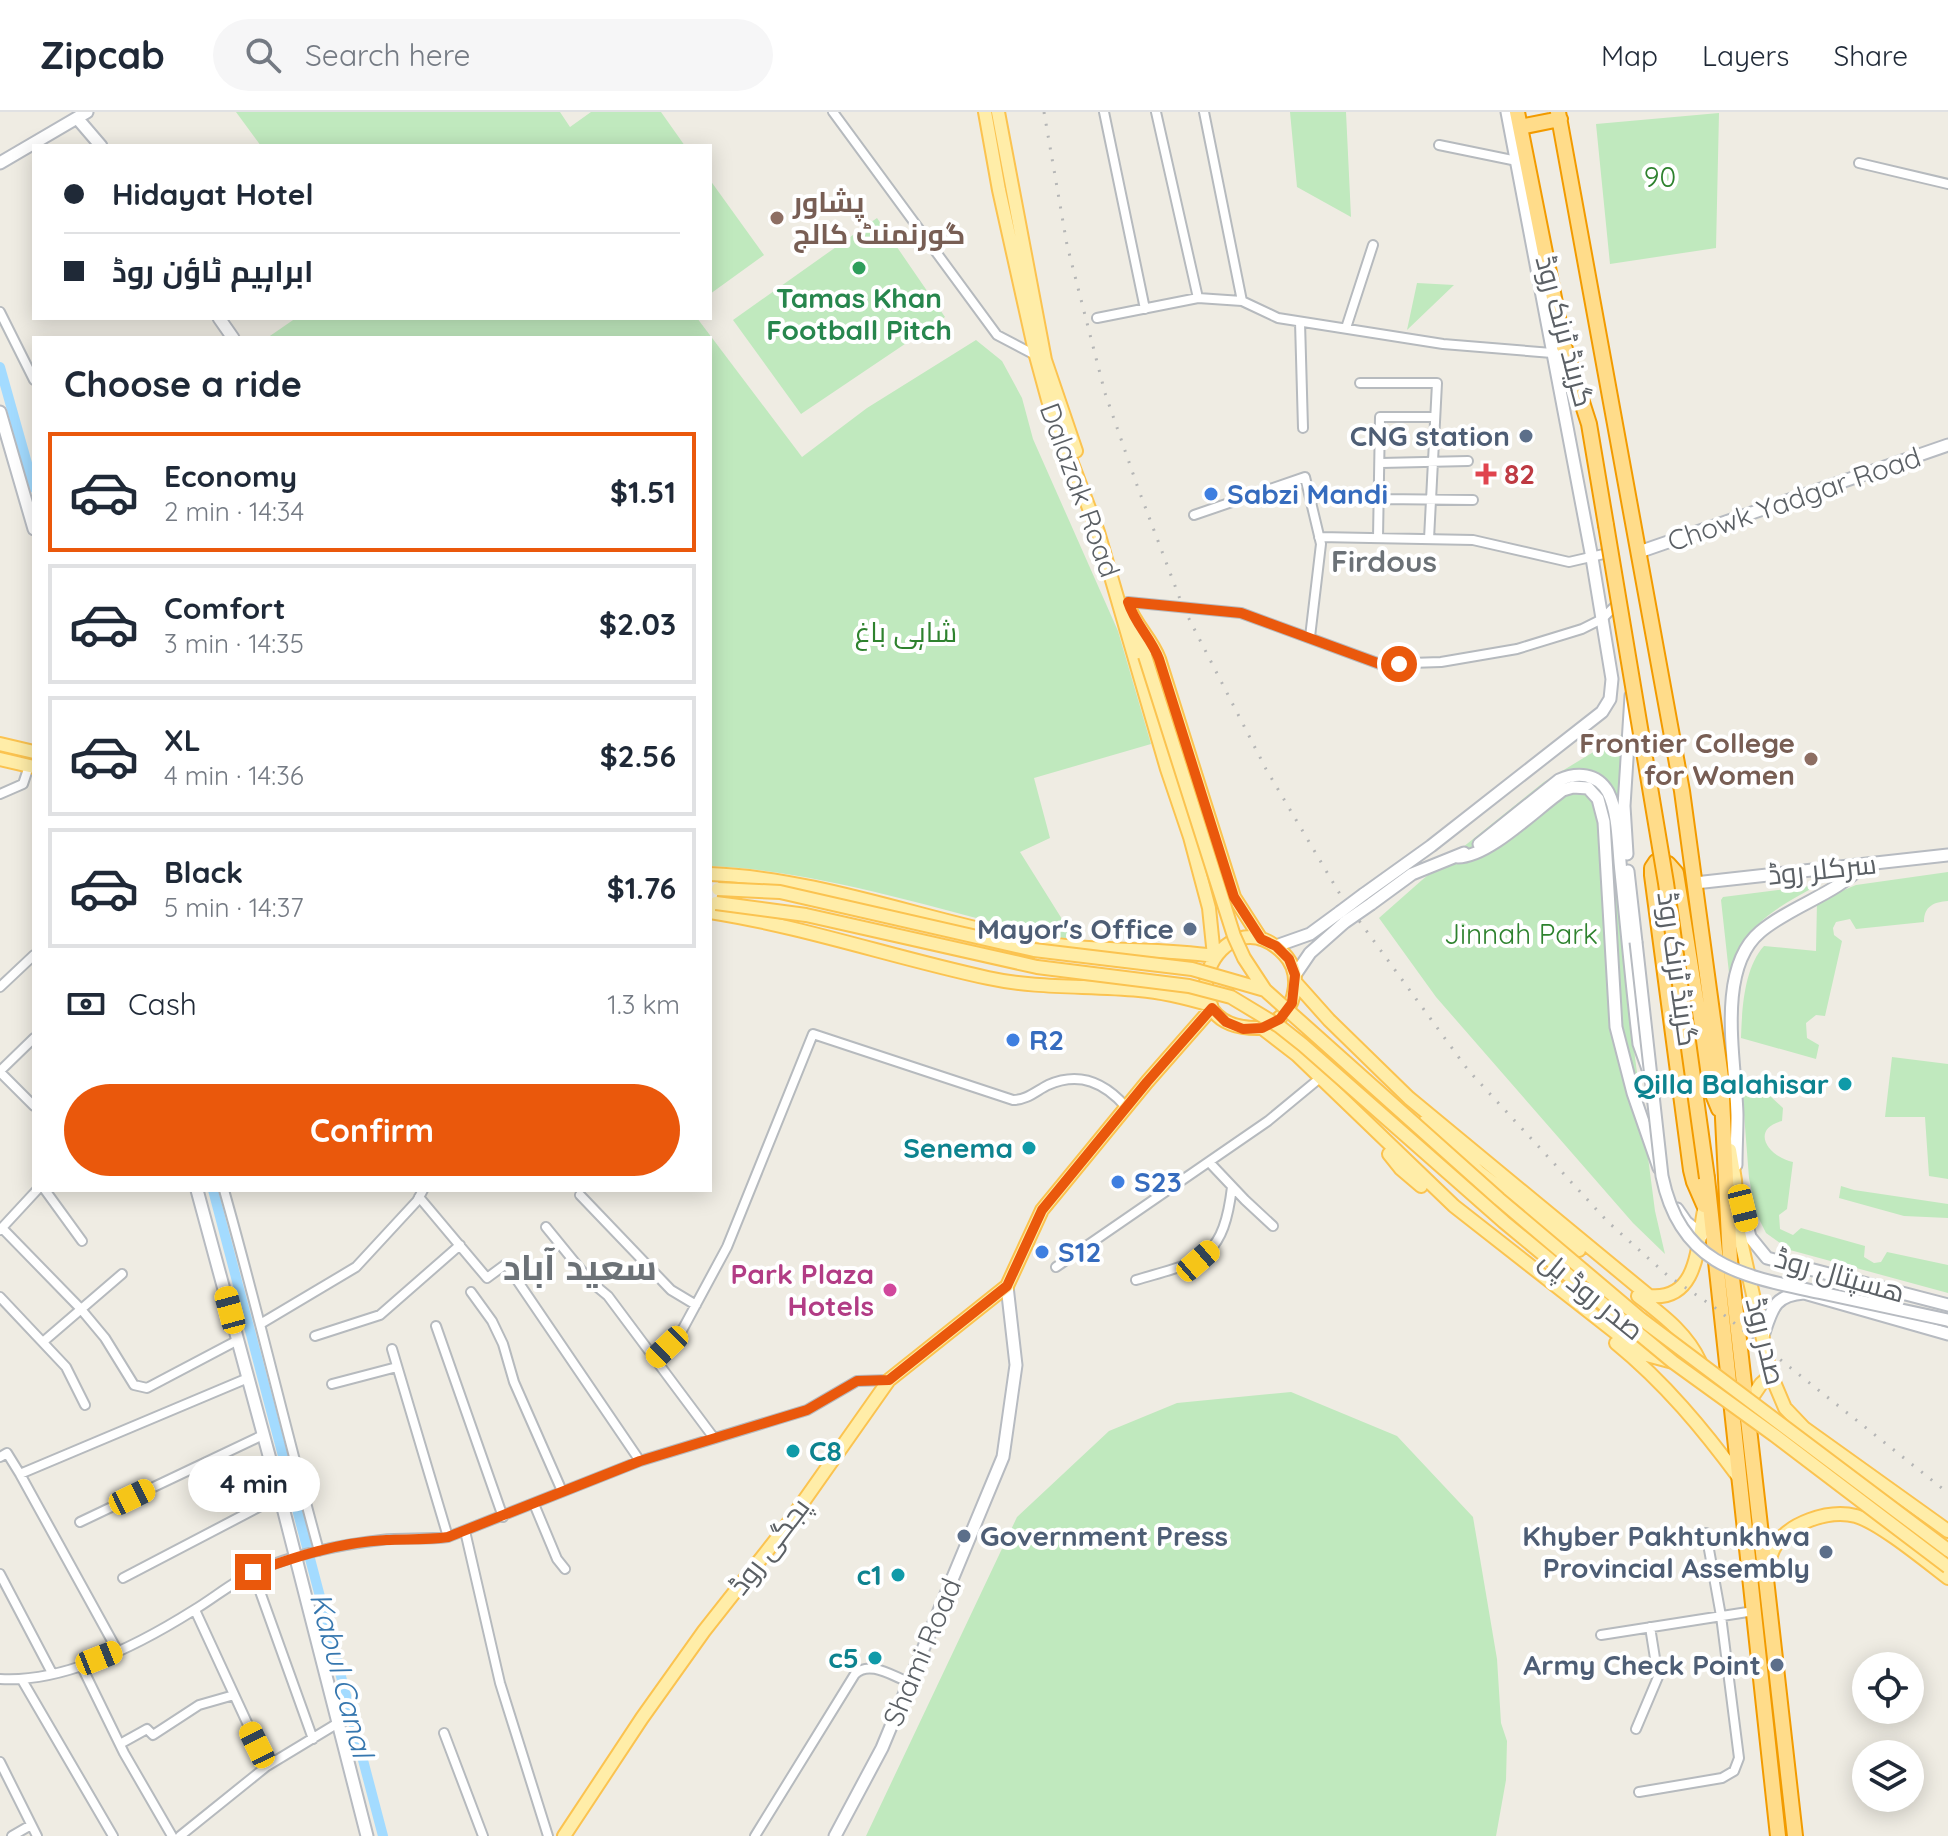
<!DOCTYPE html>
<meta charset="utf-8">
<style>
body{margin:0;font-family:Quicksand,Cairo,sans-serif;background:#f6f6f7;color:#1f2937;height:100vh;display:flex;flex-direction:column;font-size:30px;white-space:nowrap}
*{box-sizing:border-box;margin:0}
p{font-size:26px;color:#747a83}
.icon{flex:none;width:44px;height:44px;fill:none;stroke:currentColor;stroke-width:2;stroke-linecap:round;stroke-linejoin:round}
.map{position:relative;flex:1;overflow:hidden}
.drawer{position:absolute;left:32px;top:224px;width:680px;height:856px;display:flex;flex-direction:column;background:#fff;border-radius:0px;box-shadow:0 4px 20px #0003}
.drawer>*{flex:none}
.top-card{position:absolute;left:32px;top:32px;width:680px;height:176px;border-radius:0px;box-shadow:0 4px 20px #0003;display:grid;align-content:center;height:176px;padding:0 32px;background:#fff}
.controls{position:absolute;left:1852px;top:1540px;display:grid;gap:16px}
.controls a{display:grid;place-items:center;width:72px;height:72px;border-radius:50%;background:#fff;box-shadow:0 4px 20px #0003;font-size:40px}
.end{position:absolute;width:36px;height:36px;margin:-18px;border:10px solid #ea580c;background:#fff;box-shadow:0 0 0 4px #fff}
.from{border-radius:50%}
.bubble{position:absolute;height:56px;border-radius:28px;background:#fff;box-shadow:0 4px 20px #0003;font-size:26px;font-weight:800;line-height:56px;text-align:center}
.car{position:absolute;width:24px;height:48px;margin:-24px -12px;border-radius:10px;box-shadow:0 0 6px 2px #0007;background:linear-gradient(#f5c518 24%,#345 0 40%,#f5c518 0 76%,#345 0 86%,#f5c518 0)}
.top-card b{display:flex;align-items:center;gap:28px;height:76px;font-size:30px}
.top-card b+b{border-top:2px solid #e0e1e3}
.top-card i{width:20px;height:20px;background:#1f2937}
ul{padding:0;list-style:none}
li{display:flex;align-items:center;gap:24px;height:120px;margin:0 16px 12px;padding:0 16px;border:4px solid #e0e1e3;border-radius:0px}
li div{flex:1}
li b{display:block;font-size:30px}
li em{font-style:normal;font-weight:800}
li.selected{border-color:#ea580c}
li>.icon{width:72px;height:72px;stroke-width:1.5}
h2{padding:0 32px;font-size:36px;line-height:96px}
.pay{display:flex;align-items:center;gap:20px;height:88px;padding:0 32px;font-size:30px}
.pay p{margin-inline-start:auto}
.action{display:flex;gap:16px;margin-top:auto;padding:16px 32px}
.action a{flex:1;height:92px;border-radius:48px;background:#ea580c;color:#fff;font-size:32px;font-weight:800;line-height:92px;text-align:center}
header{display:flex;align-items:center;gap:48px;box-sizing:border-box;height:112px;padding:0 40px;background:#fff;border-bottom:2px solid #e0e1e3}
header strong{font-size:38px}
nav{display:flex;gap:44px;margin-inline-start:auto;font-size:28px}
.search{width:560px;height:72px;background:#f6f6f7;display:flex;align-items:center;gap:20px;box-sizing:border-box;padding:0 28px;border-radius:44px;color:#747a83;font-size:30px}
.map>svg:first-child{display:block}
.green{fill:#c0e9be}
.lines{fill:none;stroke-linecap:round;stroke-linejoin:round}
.canal{stroke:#a3dbff;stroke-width:10}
.street-casing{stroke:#b6babe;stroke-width:12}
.secondary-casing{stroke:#b7bbc1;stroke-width:15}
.primary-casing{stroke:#fbc350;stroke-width:16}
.highway-casing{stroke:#f29b00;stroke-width:18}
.street{stroke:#fff;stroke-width:8}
.secondary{stroke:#fff;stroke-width:11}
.primary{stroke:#ffeda8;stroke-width:12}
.highway{stroke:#ffdc8a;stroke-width:14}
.rail{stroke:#b5b6b6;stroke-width:3;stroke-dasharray:2 10;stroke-linecap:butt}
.secondary-bridge-casing{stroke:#b7bbc1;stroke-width:15;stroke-linecap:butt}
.primary-bridge-casing{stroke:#fbc350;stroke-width:16;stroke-linecap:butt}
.highway-bridge-casing{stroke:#f29b00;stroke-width:18;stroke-linecap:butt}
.secondary-bridge{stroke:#fff;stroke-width:11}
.primary-bridge{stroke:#ffeda8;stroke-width:12}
.highway-bridge{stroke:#ffdc8a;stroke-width:14}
.route{stroke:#ea580c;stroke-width:10}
.education-dot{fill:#8d6e63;stroke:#fff;stroke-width:3}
.leisure-dot{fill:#2e9e5b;stroke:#fff;stroke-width:3}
.service-dot{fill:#5c6f8a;stroke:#fff;stroke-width:3}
.health-dot{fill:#e0444e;stroke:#fff;stroke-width:3}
.shop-dot{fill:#3f7fe0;stroke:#fff;stroke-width:3}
.culture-dot{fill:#0f9aa8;stroke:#fff;stroke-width:3}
.hotel-dot{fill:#d1479c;stroke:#fff;stroke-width:3}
.labels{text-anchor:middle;stroke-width:8;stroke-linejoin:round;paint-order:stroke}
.park-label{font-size:28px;fill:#2e822e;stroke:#fff}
.education-label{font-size:28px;font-weight:bold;fill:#785e54;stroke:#fff;text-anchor:start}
.leisure-label{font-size:28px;font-weight:bold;fill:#27864d;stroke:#fff}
.street-label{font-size:28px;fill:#5b6065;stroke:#fff}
.service-label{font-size:28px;font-weight:bold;fill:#4e5e75;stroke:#fff;text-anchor:end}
.health-label{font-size:28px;font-weight:bold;fill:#be3a42;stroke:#fff;text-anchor:start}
.shop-label{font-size:28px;font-weight:bold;fill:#366cbe;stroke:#fff;text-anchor:start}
.culture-label{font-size:28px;font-weight:bold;fill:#0d838f;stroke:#fff;text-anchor:end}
.hotel-label{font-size:28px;font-weight:bold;fill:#b23c85;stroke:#fff;text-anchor:end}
.neighbourhood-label{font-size:30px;font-weight:bold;fill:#6c7277;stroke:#fff}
.water-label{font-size:30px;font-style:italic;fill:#3677af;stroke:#fff}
.district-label{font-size:36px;font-weight:bold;fill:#6c7277;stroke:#fff}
</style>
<header>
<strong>Zipcab</strong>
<div class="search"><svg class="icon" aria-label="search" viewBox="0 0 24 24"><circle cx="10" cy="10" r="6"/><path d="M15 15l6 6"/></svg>Search here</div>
<nav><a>Map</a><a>Layers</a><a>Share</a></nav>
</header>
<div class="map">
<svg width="1948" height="1724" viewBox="0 0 1948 1724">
<rect width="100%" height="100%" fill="#efece3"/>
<path class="green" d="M236 0H560L570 15 591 0H661L685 34H261Z
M1290 0H1346L1351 105 1297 75Z
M1719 1 1716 136 1610 152 1596 12Z
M710 68 764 143 710 182Z
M877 106 945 205 801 302 733 208Z
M1417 171 1454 173 1407 218Z
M296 206H697L802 345 867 296 976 228 1002 249 1022 286 1033 327 1118 519 1151 632 1034 666 1050 726 1020 740 1077 831C959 805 830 759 710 754V226H267Z
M1623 622 1629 899 1655 1099 1665 1142 1633 1111 1436 885 1379 806 1422 768 1544 670Z
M1948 760V789C1934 790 1924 794 1924 810L1856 817 1850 807 1836 810 1833 816 1834 823 1842 829 1825 904 1816 903 1806 911 1807 926 1819 933 1816 947 1741 926C1742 897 1744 856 1764 834L1816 839 1817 789 1856 773Z
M1818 773C1778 795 1742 813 1732 861H1729L1721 788 1723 785Z
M1892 945 1948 952V1067L1929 1064 1925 1005H1885Z
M1742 976 1769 983 1783 996 1782 1009C1749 1018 1769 1045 1793 1050L1787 1097 1779 1103 1780 1117 1793 1123 1801 1116 1865 1134 1864 1145 1874 1151 1881 1150 1887 1140 1948 1153V1181L1790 1138 1766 1121 1756 1101 1749 1066Z
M1841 1074 1854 1078 1948 1092V1106L1904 1104 1839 1086Z
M1291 1280 1397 1324 1473 1405 1497 1547 1501 1611 1507 1629 1506 1668 1496 1724H866L1017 1405 1109 1319 1177 1291Z"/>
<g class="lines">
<path class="canal" d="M0 255 34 376
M213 1078 383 1724"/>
<defs>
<path id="street" d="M833 0 997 223 1037 244
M1104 0 1145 197
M1156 0 1198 186
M1204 0 1242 189
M1439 33 1517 49
M1859 51 1948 72
M0 200 34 268
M1097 206 1198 186 1242 189 1278 206 1443 232 1552 241
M1300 210 1303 316
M1346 216 1373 133
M1360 271H1437L1429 427
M1381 351 1468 349
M1380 387 1473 388
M1194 403 1305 365 1321 432 1310 525
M1319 425 1473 428 1569 450 1608 441
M1378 426 1380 305H1434
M1128 490 1241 501 1380 552 1441 550 1517 537 1582 517 1602 507 1617 492
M0 682 23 672 29 654
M0 875 34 843
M0 959 34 926
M0 960 34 994
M1209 1050 1245 1088 1273 1114
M45 1078 82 1129
M224 1078C258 1198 286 1319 319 1439
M580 1083 671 1178 696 1193
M419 1085 487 1166 506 1152 640 1349
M546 1115 590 1169 608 1184 714 1326
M2 1116 80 1196 105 1226 134 1273 147 1276 238 1228
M0 1118 37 1078
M1056 1155 1268 1009 1320 966
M1136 1168C1200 1149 1223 1150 1232 1075
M471 1180 492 1209 503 1232 514 1270 562 1379
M0 1185 66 1255 85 1293
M262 1211 356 1155 417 1089 423 1078
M436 1214 503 1405
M315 1224 380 1203 460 1133
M44 1229 122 1162
M392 1237 448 1425
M655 1246 679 1224 727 1135 813 922 1013 988C1027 988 1036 979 1048 973 1080 959 1105 971 1126 995
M332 1272 397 1255
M0 1345 7 1341 20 1362 117 1538
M20 1362 248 1266
M534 1392 557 1447 565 1457
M80 1410 263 1323
M465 1419 500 1571 548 1724
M253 1460 313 1627
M0 1462 52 1561
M123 1466 280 1384
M195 1498 267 1654
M1601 1523 1754 1499
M81 1553 124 1641 172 1724
M0 1567C64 1571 140 1532 194 1498 214 1486 234 1469 256 1459 295 1442 338 1433 381 1428 403 1425 425 1428 448 1425L640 1349 807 1298 857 1269 889 1268
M22 1568 113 1724
M1636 1617 1658 1565 1650 1515
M444 1621 483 1724
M120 1632 147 1617 153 1623 199 1593 234 1583
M0 1650 37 1724
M1639 1680 1722 1666 1734 1659 1739 1646 1721 1504 1706 1421
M12 1724 31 1713
M180 1724 267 1654 338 1611
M755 1724 855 1562C870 1548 892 1564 909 1570"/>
<path id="secondary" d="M77 6 101 34
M0 51 87 0
M219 206 233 226
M0 300 34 417
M1639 440 1948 333
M1479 732 1559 668C1577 660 1597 661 1608 680 1619 702 1618 735 1621 760 1627 817 1632 875 1639 932L1649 960
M1627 742 1624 694 1631 584
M1458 745C1489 745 1537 696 1563 678L1573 675 1588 676 1598 687 1604 710 1616 915 1633 981 1659 1056
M1628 759 1636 830
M1695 771 1948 743
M1364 782 1431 734 1602 600 1610 587 1612 567 1592 446 1507 0
M1371 792 1412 762 1464 741
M1276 834 1310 822 1340 800
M1295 863 1310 841 1345 810
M1736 1053C1736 1036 1737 1020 1737 1003 1736 951 1715 858 1760 820 1792 793 1835 783 1863 753
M197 1078 280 1384 367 1724
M1740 1085 1750 1125 1767 1146 1948 1193
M1677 1097 1686 1110 1702 1123
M1763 1224C1772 1197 1774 1183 1804 1181L1948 1222
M835 1724 882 1636 1003 1345 1016 1253 1007 1174"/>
<path id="primary" d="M998 0 1045 248 1076 339
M1128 493C1135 513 1151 526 1159 547L1234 785 1261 827
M1136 514 1145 544
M0 632 34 640
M0 647 34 655
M710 762C819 766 930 810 1038 830 1096 841 1156 835 1214 844L1209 796 1190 725 1167 657 1098 420 1048 288 1036 244 999 78 985 0
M710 800C805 815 895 846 988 866 1038 877 1089 873 1139 878 1164 880 1187 886 1211 893
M1296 871 1329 908 1409 986 1649 1184C1705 1190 1696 1119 1707 1086
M1262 916C1267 913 1274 911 1278 907 1298 892 1301 859 1284 842 1221 777 1156 920 1262 916L1297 943 1454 1094 1643 1242 1673 1250
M1426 1008 1479 1060 1579 1138
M1730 1038 1735 1068 1738 1116 1771 1263 1785 1296 1804 1316 1948 1419
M1389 1042 1401 1057 1421 1074
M1638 1184C1662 1203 1687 1221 1700 1250
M1616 1231C1665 1271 1703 1317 1740 1367
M1746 1294 1761 1272 1771 1263
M1767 1459C1769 1452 1770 1443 1774 1436 1787 1411 1829 1397 1856 1404 1880 1411 1927 1450 1948 1466
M564 1724 642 1606 704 1519 782 1420 889 1268 1007 1174 1042 1098 1147 970 1212 896"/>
<path id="highway" d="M1517 0 1563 231 1589 312 1606 413
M1558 0 1682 679 1721 966 1730 1148 1795 1724
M1520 15 1560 7
M1707 1066 1778 1724
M1704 1093 1694 1070 1691 1058 1652 763V756L1656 750 1668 752 1676 761 1710 975 1719 997"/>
</defs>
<use href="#street" class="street-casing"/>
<use href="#secondary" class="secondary-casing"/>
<use href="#primary" class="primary-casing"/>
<use href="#highway" class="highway-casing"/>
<use href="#street" class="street"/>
<use href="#secondary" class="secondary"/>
<use href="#primary" class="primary"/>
<use href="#highway" class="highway"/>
<path class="rail" d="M1044 0 1067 133 1105 281 1138 376 1183 495 1266 657 1341 784 1468 958 1608 1110 1667 1163 1714 1195 1948 1381"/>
<defs>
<path id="secondary-bridge" d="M1340 800 1364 782
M1345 810 1371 792
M1636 830 1662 1064C1681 1156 1744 1164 1822 1181 1864 1190 1906 1199 1948 1208"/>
<path id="primary-bridge" d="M1145 544 1234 824 1244 846 1265 878 1499 1087 1641 1207 1948 1438
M718 777 780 780 1034 838 1192 857 1265 878
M716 791 806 803 1037 855 1189 874 1231 885 1279 914 1303 933 1504 1110 1673 1250 1774 1323 1948 1455"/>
<path id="highway-bridge" d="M1606 413 1666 771 1707 1066"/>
</defs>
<use href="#secondary-bridge" class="secondary-bridge-casing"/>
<use href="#primary-bridge" class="primary-bridge-casing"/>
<use href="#highway-bridge" class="highway-bridge-casing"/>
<use href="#secondary-bridge" class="secondary-bridge"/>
<use href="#primary-bridge" class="primary-bridge"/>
<use href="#highway-bridge" class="highway-bridge"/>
</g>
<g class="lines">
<path class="route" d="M253 1460C295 1445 340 1430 386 1428 407 1427 427 1428 448 1425L640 1349 807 1298 857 1269 889 1268 1007 1174 1042 1098 1147 970 1212 896 1226 910 1243 917 1262 916 1280 907 1292 891 1295 863 1289 847 1276 834 1261 827 1234 785 1159 547C1151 526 1135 512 1128 490L1241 501 1380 552H1399"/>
</g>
<g class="education-dot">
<circle cx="777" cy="106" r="8"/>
<circle cx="1811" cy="647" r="8"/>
</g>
<circle class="leisure-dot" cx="859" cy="156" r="8"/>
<g class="service-dot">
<circle cx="1526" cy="324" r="8"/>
<circle cx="1190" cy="817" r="8"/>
<circle cx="964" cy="1424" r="8"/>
<circle cx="1826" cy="1440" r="8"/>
<circle cx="1777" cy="1553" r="8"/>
</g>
<path class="health-dot" d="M1482 350h8v8h8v8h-8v8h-8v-8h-8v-8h8z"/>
<g class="shop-dot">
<circle cx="1211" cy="382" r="8"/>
<circle cx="1013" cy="928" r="8"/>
<circle cx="1118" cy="1070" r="8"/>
<circle cx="1042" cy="1140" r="8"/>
</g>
<g class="culture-dot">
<circle cx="1845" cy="972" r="8"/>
<circle cx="1029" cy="1036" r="8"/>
<circle cx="793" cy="1339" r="8"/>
<circle cx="898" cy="1463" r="8"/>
<circle cx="875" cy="1546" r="8"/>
</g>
<circle class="hotel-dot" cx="890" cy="1178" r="8"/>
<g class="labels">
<g class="park-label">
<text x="1660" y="75">90</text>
<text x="906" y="530">شاہی باغ</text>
<text x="1521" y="832">Jinnah Park</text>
</g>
<g class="education-label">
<text x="793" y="100">پشاور<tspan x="793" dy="32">گورنمنٹ کالج</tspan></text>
<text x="1795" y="641" text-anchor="end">Frontier College<tspan x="1795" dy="32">for Women</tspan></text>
</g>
<g class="leisure-label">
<text x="859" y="196">Tamas Khan<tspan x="859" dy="32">Football Pitch</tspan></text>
</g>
<g class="street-label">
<text transform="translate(1565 219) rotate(75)" y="10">گرینڈ ٹرنک روڈ</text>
<text transform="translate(1080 378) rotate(70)" y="10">Dalazak Road</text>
<text transform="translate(1794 387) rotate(-19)" y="10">Chowk Yadgar Road</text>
<text transform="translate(1822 757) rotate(-6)" y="10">سرکلر روڈ</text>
<text transform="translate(1678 857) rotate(82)" y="10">گرینڈ ٹرنک روڈ</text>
<text transform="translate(1840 1163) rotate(16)" y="10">ھسپتال روڈ</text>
<text transform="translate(1592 1183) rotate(39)" y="10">صدر روڈ پل</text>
<text transform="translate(1766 1229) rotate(76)" y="10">صدر روڈ</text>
<text transform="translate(769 1434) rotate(-53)" y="10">پجگی روڈ</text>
<text transform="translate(922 1540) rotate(-67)" y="10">Shami Road</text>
</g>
<g class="service-label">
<text x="1510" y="334">CNG station</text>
<text x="1174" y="827">Mayor's Office</text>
<text x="980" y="1434" text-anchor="start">Government Press</text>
<text x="1810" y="1434">Khyber Pakhtunkhwa<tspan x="1810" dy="32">Provincial Assembly</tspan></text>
<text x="1761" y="1563">Army Check Point</text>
</g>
<g class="health-label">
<text x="1504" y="372">82</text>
</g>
<g class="shop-label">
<text x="1227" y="392">Sabzi Mandi</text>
<text x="1029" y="938">R2</text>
<text x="1134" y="1080">S23</text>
<text x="1058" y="1150">S12</text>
</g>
<g class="culture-label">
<text x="1829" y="982">Qilla Balahisar</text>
<text x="1013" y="1046">Senema</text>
<text x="809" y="1349" text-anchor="start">C8</text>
<text x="882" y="1473">c1</text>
<text x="859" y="1556">c5</text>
</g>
<g class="hotel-label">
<text x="874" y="1172">Park Plaza<tspan x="874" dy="32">Hotels</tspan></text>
</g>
<g class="neighbourhood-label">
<text x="1384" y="460">Firdous</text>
</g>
<g class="water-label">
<text transform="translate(341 1563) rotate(75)" y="10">Kabul Canal</text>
</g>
<g class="district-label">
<text x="580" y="1168">سعید آباد</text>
</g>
</g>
</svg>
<div class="controls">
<a><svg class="icon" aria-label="locate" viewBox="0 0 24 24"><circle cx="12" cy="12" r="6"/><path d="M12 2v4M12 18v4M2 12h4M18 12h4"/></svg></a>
<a><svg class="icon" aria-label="layers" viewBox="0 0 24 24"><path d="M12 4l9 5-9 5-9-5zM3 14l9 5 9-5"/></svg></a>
</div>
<i class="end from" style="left:1399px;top:552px"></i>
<i class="end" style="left:253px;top:1460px"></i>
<div class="bubble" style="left:188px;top:1344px;width:132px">4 min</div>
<i class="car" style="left:1743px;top:1096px;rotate:166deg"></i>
<i class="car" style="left:1198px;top:1149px;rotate:49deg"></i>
<i class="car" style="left:230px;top:1198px;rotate:345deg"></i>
<i class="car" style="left:667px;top:1235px;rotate:226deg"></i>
<i class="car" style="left:132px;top:1385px;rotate:64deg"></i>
<i class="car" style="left:99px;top:1546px;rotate:68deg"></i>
<i class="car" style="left:257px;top:1633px;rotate:334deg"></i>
<div class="top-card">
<b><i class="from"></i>Hidayat Hotel</b>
<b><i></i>ابراہیم ٹاؤن روڈ</b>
</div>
<section class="drawer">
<h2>Choose a ride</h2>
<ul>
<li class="selected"><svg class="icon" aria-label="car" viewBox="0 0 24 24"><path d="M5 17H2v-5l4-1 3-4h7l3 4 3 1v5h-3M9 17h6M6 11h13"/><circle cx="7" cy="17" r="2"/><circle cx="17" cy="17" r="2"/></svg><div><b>Economy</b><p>2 min · 14:34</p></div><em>$1.51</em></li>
<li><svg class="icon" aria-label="car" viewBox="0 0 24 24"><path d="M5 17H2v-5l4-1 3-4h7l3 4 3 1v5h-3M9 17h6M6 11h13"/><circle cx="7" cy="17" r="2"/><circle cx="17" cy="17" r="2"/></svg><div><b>Comfort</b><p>3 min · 14:35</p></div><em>$2.03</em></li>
<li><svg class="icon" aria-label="car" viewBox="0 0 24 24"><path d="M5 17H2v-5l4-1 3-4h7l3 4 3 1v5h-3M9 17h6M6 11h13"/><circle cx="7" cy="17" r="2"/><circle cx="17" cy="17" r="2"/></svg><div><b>XL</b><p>4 min · 14:36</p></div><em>$2.56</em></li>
<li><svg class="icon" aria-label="car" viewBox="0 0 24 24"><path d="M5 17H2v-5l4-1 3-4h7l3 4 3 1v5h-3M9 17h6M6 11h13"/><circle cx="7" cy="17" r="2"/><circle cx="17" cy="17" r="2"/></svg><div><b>Black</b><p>5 min · 14:37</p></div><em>$1.76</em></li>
</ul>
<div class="pay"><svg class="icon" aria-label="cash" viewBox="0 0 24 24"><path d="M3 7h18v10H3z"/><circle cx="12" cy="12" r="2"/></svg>Cash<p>1.3 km</p></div>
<div class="action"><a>Confirm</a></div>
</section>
</div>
